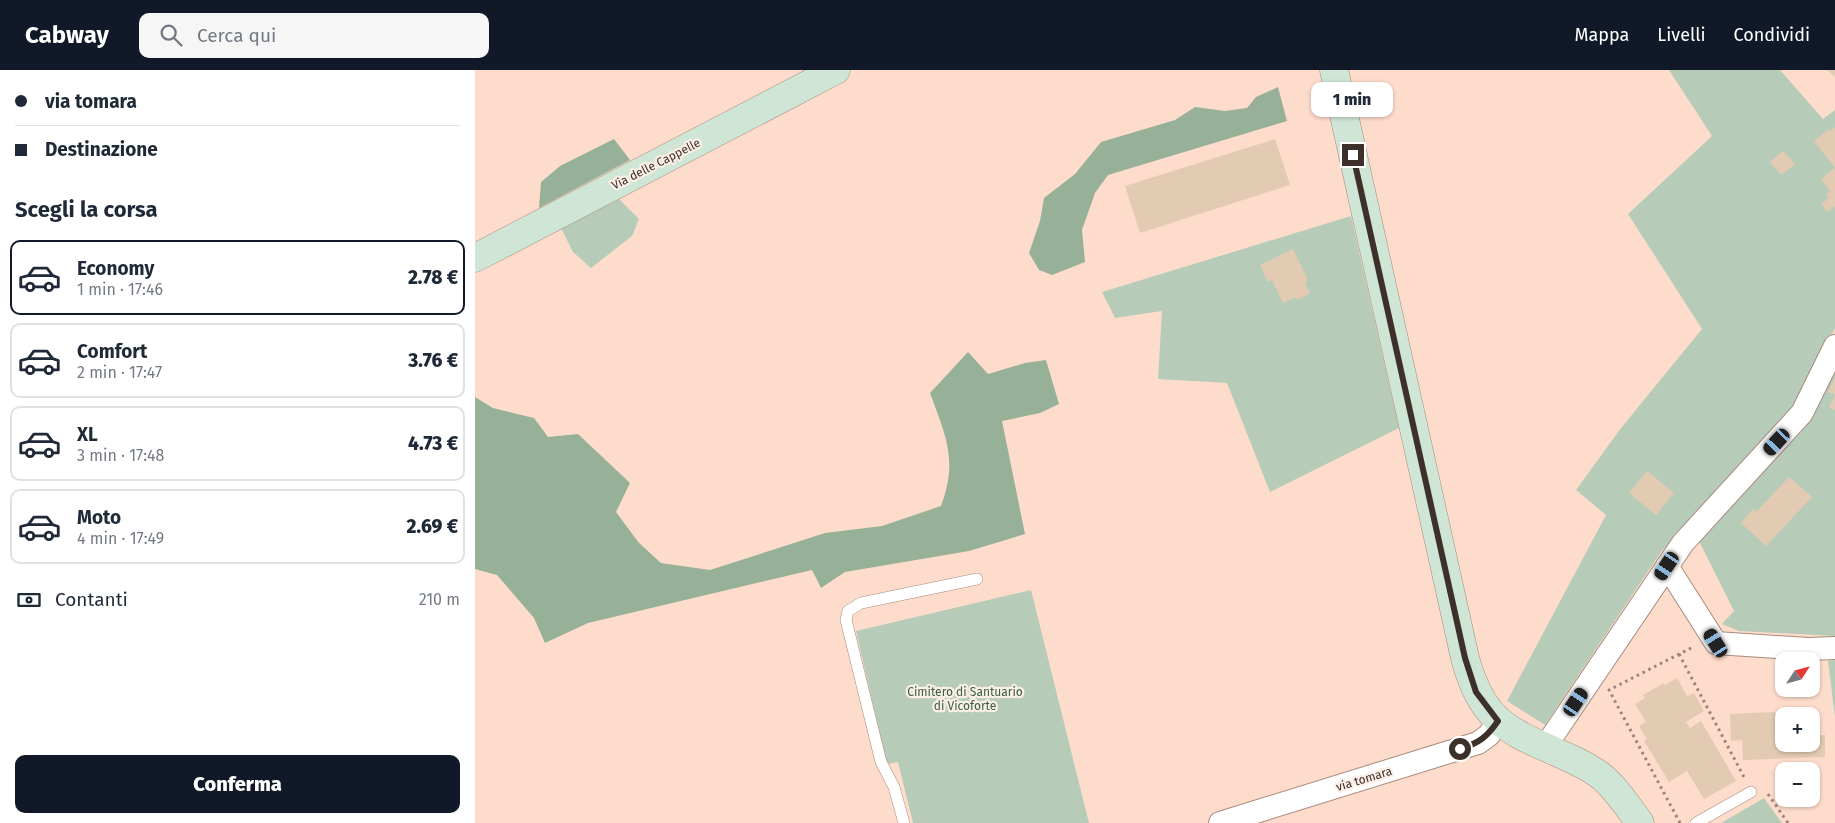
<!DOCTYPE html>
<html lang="it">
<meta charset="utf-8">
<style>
body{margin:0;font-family:"Fira Sans",sans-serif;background:#f6f6f7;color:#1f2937;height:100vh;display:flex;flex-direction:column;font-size:19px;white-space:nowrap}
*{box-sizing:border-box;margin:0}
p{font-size:16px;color:#747a83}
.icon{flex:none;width:28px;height:28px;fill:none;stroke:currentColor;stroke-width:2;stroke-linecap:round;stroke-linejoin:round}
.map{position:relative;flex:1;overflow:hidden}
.panel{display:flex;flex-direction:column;background:#fff;width:475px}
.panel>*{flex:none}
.guide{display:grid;align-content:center;height:110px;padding:0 15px;background:#fff}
.needle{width:32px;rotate:54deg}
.fabs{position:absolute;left:1300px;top:582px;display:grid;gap:10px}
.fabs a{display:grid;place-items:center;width:45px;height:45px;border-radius:10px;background:#fff;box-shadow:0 1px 4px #0004;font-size:25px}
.end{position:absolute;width:22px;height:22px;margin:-11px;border:6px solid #3d302a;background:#fff;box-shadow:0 0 0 2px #fff}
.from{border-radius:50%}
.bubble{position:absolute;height:35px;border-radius:10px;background:#fff;box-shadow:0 1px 4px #0004;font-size:16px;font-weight:800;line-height:35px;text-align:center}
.car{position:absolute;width:15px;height:30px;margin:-15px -8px;border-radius:6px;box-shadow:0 0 4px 1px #0007;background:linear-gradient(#222 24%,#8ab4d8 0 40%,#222 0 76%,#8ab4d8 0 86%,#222 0)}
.guide b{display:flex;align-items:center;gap:18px;height:48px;font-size:19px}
.guide b+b{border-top:1px solid #e0e1e3}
.guide i{width:12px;height:12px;background:#1f2937}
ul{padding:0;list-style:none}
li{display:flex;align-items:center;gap:15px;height:75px;margin:0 10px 8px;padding:0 5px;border:2px solid #e0e1e3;border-radius:10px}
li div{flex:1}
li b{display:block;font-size:19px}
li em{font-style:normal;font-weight:800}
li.current{border-color:#111827}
li>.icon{width:45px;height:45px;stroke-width:1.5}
h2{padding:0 15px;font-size:22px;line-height:60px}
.pay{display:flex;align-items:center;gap:12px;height:55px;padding:0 15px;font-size:19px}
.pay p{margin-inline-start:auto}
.primary-button{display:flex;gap:10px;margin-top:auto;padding:10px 15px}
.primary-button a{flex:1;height:58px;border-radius:10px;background:#111827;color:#fff;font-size:20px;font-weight:800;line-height:58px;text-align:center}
header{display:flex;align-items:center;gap:30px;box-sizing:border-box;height:70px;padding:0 25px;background:#111827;color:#fff}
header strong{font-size:24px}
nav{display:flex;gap:28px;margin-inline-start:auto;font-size:18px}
.search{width:350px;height:45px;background:#f6f6f7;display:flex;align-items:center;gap:12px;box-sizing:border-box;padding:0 18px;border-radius:10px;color:#747a83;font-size:19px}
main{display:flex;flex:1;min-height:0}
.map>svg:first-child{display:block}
.green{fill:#b7ccb8}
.forest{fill:#96b198}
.building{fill:#e3cab2}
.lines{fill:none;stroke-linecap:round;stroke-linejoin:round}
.lane-casing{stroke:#a8897b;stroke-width:12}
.street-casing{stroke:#a8897b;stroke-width:24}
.secondary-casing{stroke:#a8897b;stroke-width:29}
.path{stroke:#9a8378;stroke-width:3;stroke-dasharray:2.5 4;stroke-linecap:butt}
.lane{stroke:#fff;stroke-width:11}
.street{stroke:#fff;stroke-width:22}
.secondary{stroke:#cfe5d6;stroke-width:28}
.route{stroke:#3d302a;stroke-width:6}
.labels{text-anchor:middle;stroke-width:4.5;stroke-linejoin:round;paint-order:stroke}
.street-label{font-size:12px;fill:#3d302a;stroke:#fceee8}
.park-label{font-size:12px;fill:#37623d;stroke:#fceee8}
</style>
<header>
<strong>Cabway</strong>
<div class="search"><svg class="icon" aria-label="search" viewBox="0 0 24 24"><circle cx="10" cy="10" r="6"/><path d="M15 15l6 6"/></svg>Cerca qui</div>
<nav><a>Mappa</a><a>Livelli</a><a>Condividi</a></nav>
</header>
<main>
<section class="panel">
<div class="guide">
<b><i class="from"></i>via tomara</b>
<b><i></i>Destinazione</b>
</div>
<h2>Scegli la corsa</h2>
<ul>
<li class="current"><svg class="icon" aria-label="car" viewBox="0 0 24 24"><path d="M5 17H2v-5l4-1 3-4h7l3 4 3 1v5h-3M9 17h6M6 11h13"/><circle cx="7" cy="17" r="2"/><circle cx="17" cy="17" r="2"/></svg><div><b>Economy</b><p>1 min · 17:46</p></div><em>2.78 €</em></li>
<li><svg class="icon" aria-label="car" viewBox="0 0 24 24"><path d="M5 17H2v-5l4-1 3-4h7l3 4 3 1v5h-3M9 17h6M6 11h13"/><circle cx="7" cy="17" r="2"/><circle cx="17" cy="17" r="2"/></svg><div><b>Comfort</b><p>2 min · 17:47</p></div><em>3.76 €</em></li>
<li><svg class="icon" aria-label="car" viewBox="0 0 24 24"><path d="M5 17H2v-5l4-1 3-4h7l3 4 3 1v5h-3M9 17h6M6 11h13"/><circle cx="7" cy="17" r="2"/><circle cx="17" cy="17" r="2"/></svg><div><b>XL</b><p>3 min · 17:48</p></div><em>4.73 €</em></li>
<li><svg class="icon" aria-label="car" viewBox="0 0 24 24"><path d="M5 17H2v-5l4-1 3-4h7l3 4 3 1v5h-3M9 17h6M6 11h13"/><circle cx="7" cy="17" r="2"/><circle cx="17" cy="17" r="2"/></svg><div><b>Moto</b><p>4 min · 17:49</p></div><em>2.69 €</em></li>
</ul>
<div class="pay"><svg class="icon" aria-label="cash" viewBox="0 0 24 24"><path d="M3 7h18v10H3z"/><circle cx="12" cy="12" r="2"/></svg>Contanti<p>210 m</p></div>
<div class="primary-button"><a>Conferma</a></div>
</section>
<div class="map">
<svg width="1360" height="753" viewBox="0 0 1360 753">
<rect width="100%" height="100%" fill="#fedccc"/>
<path class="green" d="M1194 0H1305L1348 49 1360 40V258L1334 314 1320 339 1252 408 1186 482 1070 655 1032 631 1131 445 1101 420 1146 358 1227 259 1153 144 1237 66Z
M142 127 164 149 157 166 116 198 98 182 85 156Z
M876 146 924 358 795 422 752 313 683 309 687 241 640 248 627 222Z
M1360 299V566L1264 561 1247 554 1259 541 1223 469Z
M556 520 614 753H438L423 692 412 694 381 561Z
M1360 590V647L1353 591Z
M1289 728 1307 753H1246Z"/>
<path class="forest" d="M803 17 812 51 633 105 620 123 607 160 610 192 577 205 564 200 554 183 565 151 569 128 600 104 626 72 700 50 720 37 750 41 772 38 781 27Z
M139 69 155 90 64 138 66 112 85 96Z
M493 282 513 304 550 293 571 290 584 334 565 343 527 351 550 464 494 481 370 502 346 518 337 500 113 553 70 573 59 548 22 505 0 499V327L18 338 59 348 73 367 103 364 155 413 141 442 164 473 186 493 235 500 350 463 407 456 466 436C483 390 471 367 455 323Z"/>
<path class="building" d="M1352 0H1360V7Z
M1360 57V136L1353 142 1346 134 1354 128 1351 124 1355 121 1346 109 1360 98 1339 71 1354 59 1356 61Z
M800 69 815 115 665 163 650 116Z
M1308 81 1320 94 1306 105 1295 92Z
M818 179 833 210 830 212 835 223 822 230 821 227 808 233 797 210 793 212 785 195Z
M1360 308V340L1354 337 1360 325 1353 322Z
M1172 401 1199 423 1181 445 1154 423Z
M1314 407 1337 427 1291 476 1266 453 1278 439 1281 442 1283 440Z
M1202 608 1212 626 1219 623 1229 641 1211 652 1215 658 1226 651 1261 711 1229 729 1212 701 1194 712 1169 671 1172 669 1164 656 1171 652 1160 634 1170 628 1168 625 1189 613 1190 615Z
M1300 642V644L1327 643 1328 646H1309V674H1336V665H1350V687L1268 690 1267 670 1256 671 1255 644Z"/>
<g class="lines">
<defs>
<path id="lane" d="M429 753 419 717 406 692 371 550 373 541 386 533 502 509
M1221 753 1276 722"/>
<path id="street" d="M1192 496 1241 573 1333 579 1360 578
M1070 677 1208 473 1327 343 1360 276
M745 753 1003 673 1014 665 1023 651"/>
<path id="secondary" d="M859 0 990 588C1006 647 1028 659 1081 682 1097 689 1113 696 1126 706 1141 718 1153 737 1165 753
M0 188 361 0"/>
</defs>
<use href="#lane" class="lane-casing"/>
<use href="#street" class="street-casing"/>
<use href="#secondary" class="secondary-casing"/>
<path class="path" d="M1204 584 1270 709
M1293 724 1313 753
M1205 753 1134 620 1218 577"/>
<use href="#lane" class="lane"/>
<use href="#street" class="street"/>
<use href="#secondary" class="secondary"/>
</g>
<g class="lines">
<path class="route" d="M878 85 990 588 1001 622 1023 651C1012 667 1004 673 985 679"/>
</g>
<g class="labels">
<g class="street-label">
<text transform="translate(181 94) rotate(-27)" y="4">Via delle Cappelle</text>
<text transform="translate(889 709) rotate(-17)" y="4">via tomara</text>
</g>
<g class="park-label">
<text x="490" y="626">Cimitero di Santuario<tspan x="490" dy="14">di Vicoforte</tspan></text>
</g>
</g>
</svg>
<div class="fabs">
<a><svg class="needle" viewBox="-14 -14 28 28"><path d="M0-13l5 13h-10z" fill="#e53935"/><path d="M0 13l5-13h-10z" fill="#747a83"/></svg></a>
<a>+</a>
<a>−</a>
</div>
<i class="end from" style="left:985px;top:679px"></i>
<i class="end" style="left:878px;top:85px"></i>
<div class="bubble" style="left:836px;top:12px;width:82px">1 min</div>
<i class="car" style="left:1302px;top:372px;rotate:223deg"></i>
<i class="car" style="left:1192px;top:496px;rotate:214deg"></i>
<i class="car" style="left:1241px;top:573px;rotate:328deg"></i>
<i class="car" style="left:1101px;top:632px;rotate:34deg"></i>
</div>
</main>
